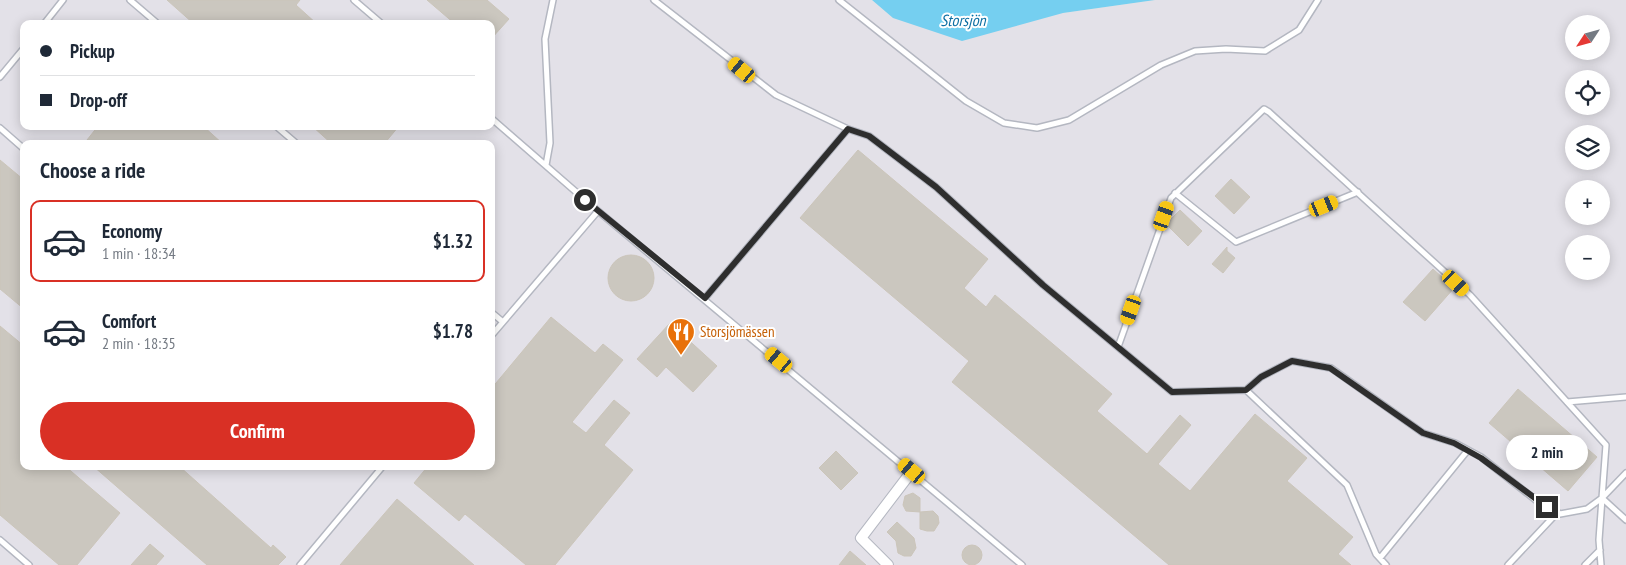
<!DOCTYPE html>
<meta charset="utf-8">
<style>
body{margin:0;font-family:"PT Sans Narrow",sans-serif;background:#f2f2f3;color:#1f2937;height:100vh;display:flex;flex-direction:column;font-size:19px;white-space:nowrap}
*{box-sizing:border-box;margin:0}
p{font-size:16px;color:#747a83}
.icon{flex:none;width:28px;height:28px;fill:none;stroke:currentColor;stroke-width:2;stroke-linecap:round;stroke-linejoin:round}
.map{position:relative;flex:1;overflow:hidden}
.details{position:absolute;left:20px;top:140px;width:475px;height:330px;display:flex;flex-direction:column;background:#fff;border-radius:10px;box-shadow:0 2px 12px #0003}
.details>*{flex:none}
.guide{position:absolute;left:20px;top:20px;width:475px;height:110px;border-radius:10px;box-shadow:0 2px 12px #0003;display:grid;align-content:center;height:110px;padding:0 20px;background:#fff}
.needle{width:32px;rotate:234deg}
.fabs{position:absolute;left:1565px;top:15px;display:grid;gap:10px}
.fabs a{display:grid;place-items:center;width:45px;height:45px;border-radius:50%;background:#fff;box-shadow:0 2px 12px #0003;font-size:25px}
.end{position:absolute;width:22px;height:22px;margin:-11px;border:6px solid #2e2e2e;background:#fff;box-shadow:0 0 0 2px #fff}
.from{border-radius:50%}
.bubble{position:absolute;height:35px;border-radius:18px;background:#fff;box-shadow:0 2px 12px #0003;font-size:16px;font-weight:700;line-height:35px;text-align:center}
.car{position:absolute;width:15px;height:30px;margin:-15px -8px;border-radius:6px;box-shadow:0 0 4px 1px #0007;background:linear-gradient(#f5c518 24%,#345 0 40%,#f5c518 0 76%,#345 0 86%,#f5c518 0)}
.guide b{display:flex;align-items:center;gap:18px;height:48px;font-size:19px}
.guide b+b{border-top:1px solid #e0e1e3}
.guide i{width:12px;height:12px;background:#1f2937}
ul{padding:0;list-style:none}
li{display:flex;align-items:center;gap:15px;height:82px;margin:0 10px 8px;padding:0 10px;border:2px solid transparent;border-radius:10px}
li div{flex:1}
li b{display:block;font-size:19px}
li em{font-style:normal;font-weight:700}
li.selected{border-color:#d93025}
li>.icon{width:45px;height:45px;stroke-width:1.5}
h2{padding:0 20px;font-size:22px;line-height:60px}
.cta{display:flex;gap:10px;margin-top:auto;padding:10px 20px}
.cta a{flex:1;height:58px;border-radius:30px;background:#d93025;color:#fff;font-size:20px;font-weight:700;line-height:58px;text-align:center}
.map>svg:first-child{display:block}
.industrial{fill:#e3e1e8;fill-rule:evenodd}
.water{fill:#75cff0}
.building{fill:#cbc7bf;stroke:#cbc5ba}
.lines{fill:none;stroke-linecap:round;stroke-linejoin:round}
.lane-casing{stroke:#b4b7c1;stroke-width:8}
.street-casing{stroke:#b4b7c1;stroke-width:12}
.lane{stroke:#fff;stroke-width:5}
.street{stroke:#fff;stroke-width:10}
.route{stroke:#2e2e2e;stroke-width:6}
.labels{text-anchor:middle;stroke-width:4;stroke-linejoin:round;paint-order:stroke}
.food-label{font-size:15px;fill:#c56008;stroke:#fff;text-anchor:start}
.water-label{font-size:16px;font-style:italic;fill:#0d6fa3;stroke:#fff}
</style>
<div class="map">
<svg width="1626" height="565" viewBox="0 0 1626 565">
<rect width="100%" height="100%" fill="#efe9e1"/>
<path class="industrial" d="M0 0H872L893 18 1063 13 1155 0H1626V565H0ZM24 24H491V126H24ZM1574 24H1601V51H1574ZM1574 79H1601V106H1574ZM1574 134H1601V161H1574ZM24 144H491V466H24ZM1574 189H1601V216H1574ZM1574 244H1601V271H1574Z"/>
<path class="water" d="M872 0H1155L1063 13 962 41 893 18Z"/>
<path class="building" d="M167 0H300L296 5 317 24H194Z
M427 0H487L509 19 491 39V24H455Z
M98 126H203L223 144H92L87 140Z
M312 126H399L384 144H332Z
M858 150 988 259 964 288 986 307 995 295 1112 394 1097 411 1147 454 1180 415 1191 425 1158 464 1190 491 1255 414 1307 458 1287 481 1353 537 1338 554 1351 565H1169L952 382 969 361 800 218Z
M0 160 24 180V309L0 289Z
M1231 179 1250 197 1234 214 1215 196Z
M1180 210 1202 231 1188 246 1166 224Z
M1227 247V251L1235 258 1223 273 1212 264Z
M608 278a23 23 0 1 1 46 0a23 23 0 1 1-46 0Z
M1433 269 1454 288 1425 321 1403 302Z
M551 317 595 353 603 344 623 360 572 422 586 433 614 400 630 413 604 445 633 470 555 565H526L465 514 459 521 414 483 428 466H491V389Z
M670 323 717 366 693 392 666 367 657 377 637 359Z
M0 326 24 346V466H65L120 513 77 565H59L0 515Z
M1518 389 1597 457 1568 491 1489 423Z
M836 451 858 473 841 490 819 468Z
M93 466H179L271 548 273 545 286 557 278 565H207Z
M913 493 920 498V512L933 511 938 516 939 523 934 531H927L920 529V512L906 511 903 505 905 496Z
M397 499 474 565H340Z
M897 522 914 538 916 548 911 556H904L898 553 896 541 887 532Z
M150 544 164 556 156 565H131Z
M962 555a10 10 0 1 1 20 0a10 10 0 1 1-20 0Z
M850 551 866 565H839Z"/>
<g class="lines">
<defs>
<path id="lane" d="M130 0 158 24
M354 0 382 24
M654 0 776 95 848 129
M839 0 966 101 1004 123 1037 128 1069 120 1161 65 1195 51 1226 49 1265 51 1299 30 1318 0
M44 24 63 0
M0 77 24 48
M491 118 598 211 1022 565
M276 126 297 144
M0 128 24 149
M546 165 550 143 545 39 553 0
M1175 193 1236 242 1358 192
M705 298 848 129 869 136 936 187 1043 285 1172 392 1246 390 1347 485 1376 554 1386 565
M491 312 503 322
M491 336 598 211
M1118 347 1171 198 1264 109 1269 112 1470 295 1606 445 1602 498 1587 509 1560 514 1537 501 1481 457 1455 443 1423 433 1331 368 1292 361 1261 377 1246 390
M1567 402 1626 397
M1602 498 1626 520
M0 540 29 565
M1380 558 1468 450
M300 565 383 466
M1508 565 1557 513
M1585 565 1600 550
M1601 565 1599 540 1602 498 1626 473"/>
<path id="street" d="M888 565 861 538 912 471"/>
</defs>
<use href="#lane" class="lane-casing"/>
<use href="#street" class="street-casing"/>
<use href="#lane" class="lane"/>
<use href="#street" class="street"/>
</g>
<g class="lines">
<path class="route" d="M585 200 705 298 848 129 869 136 936 187 1043 285 1172 392 1246 390 1261 377 1292 361 1330 368 1423 433 1454 443 1481 458 1547 507"/>
</g>
<defs>
<symbol id="restaurant-pin" viewBox="-11 -11 22 30"><path d="M0 17L-7.5 6A9.5 9.5 0 1 1 7.5 6Z" fill="#e8710a" stroke="#fff"/><path d="M-5-6h1v4h1v-4h1v4h1v-4h1v5L-1.5 .5V6h-2V.5L-5-1ZM5-6V6H3V1.5H1.5Q1.5-4 5-6Z" fill="#fff"/></symbol>
</defs>
<g fill-rule="evenodd">
<use href="#restaurant-pin" x="665" y="316" width="32" height="43"/>
</g>
<g class="labels">
<g class="food-label">
<text x="700" y="337">Storsjömässen</text>
</g>
<g class="water-label">
<text x="963" y="26">Storsjön</text>
</g>
</g>
</svg>
<div class="fabs">
<a><svg class="needle" viewBox="-14 -14 28 28"><path d="M0-13l5 13h-10z" fill="#e53935"/><path d="M0 13l5-13h-10z" fill="#747a83"/></svg></a>
<a><svg class="icon" aria-label="locate" viewBox="0 0 24 24"><circle cx="12" cy="12" r="6"/><path d="M12 2v4M12 18v4M2 12h4M18 12h4"/></svg></a>
<a><svg class="icon" aria-label="layers" viewBox="0 0 24 24"><path d="M12 4l9 5-9 5-9-5zM3 14l9 5 9-5"/></svg></a>
<a>+</a>
<a>−</a>
</div>
<i class="end from" style="left:585px;top:200px"></i>
<i class="end" style="left:1547px;top:507px"></i>
<div class="bubble" style="left:1506px;top:435px;width:82px">2 min</div>
<i class="car" style="left:742px;top:70px;rotate:310deg"></i>
<i class="car" style="left:1324px;top:206px;rotate:68deg"></i>
<i class="car" style="left:1164px;top:216px;rotate:19deg"></i>
<i class="car" style="left:1456px;top:283px;rotate:133deg"></i>
<i class="car" style="left:1131px;top:310px;rotate:199deg"></i>
<i class="car" style="left:779px;top:360px;rotate:310deg"></i>
<i class="car" style="left:912px;top:471px;rotate:310deg"></i>
<div class="guide">
<b><i class="from"></i>Pickup</b>
<b><i></i>Drop-off</b>
</div>
<section class="details">
<h2>Choose a ride</h2>
<ul>
<li class="selected"><svg class="icon" aria-label="car" viewBox="0 0 24 24"><path d="M5 17H2v-5l4-1 3-4h7l3 4 3 1v5h-3M9 17h6M6 11h13"/><circle cx="7" cy="17" r="2"/><circle cx="17" cy="17" r="2"/></svg><div><b>Economy</b><p>1 min · 18:34</p></div><em>$1.32</em></li>
<li><svg class="icon" aria-label="car" viewBox="0 0 24 24"><path d="M5 17H2v-5l4-1 3-4h7l3 4 3 1v5h-3M9 17h6M6 11h13"/><circle cx="7" cy="17" r="2"/><circle cx="17" cy="17" r="2"/></svg><div><b>Comfort</b><p>2 min · 18:35</p></div><em>$1.78</em></li>
</ul>
<div class="cta"><a>Confirm</a></div>
</section>
</div>
